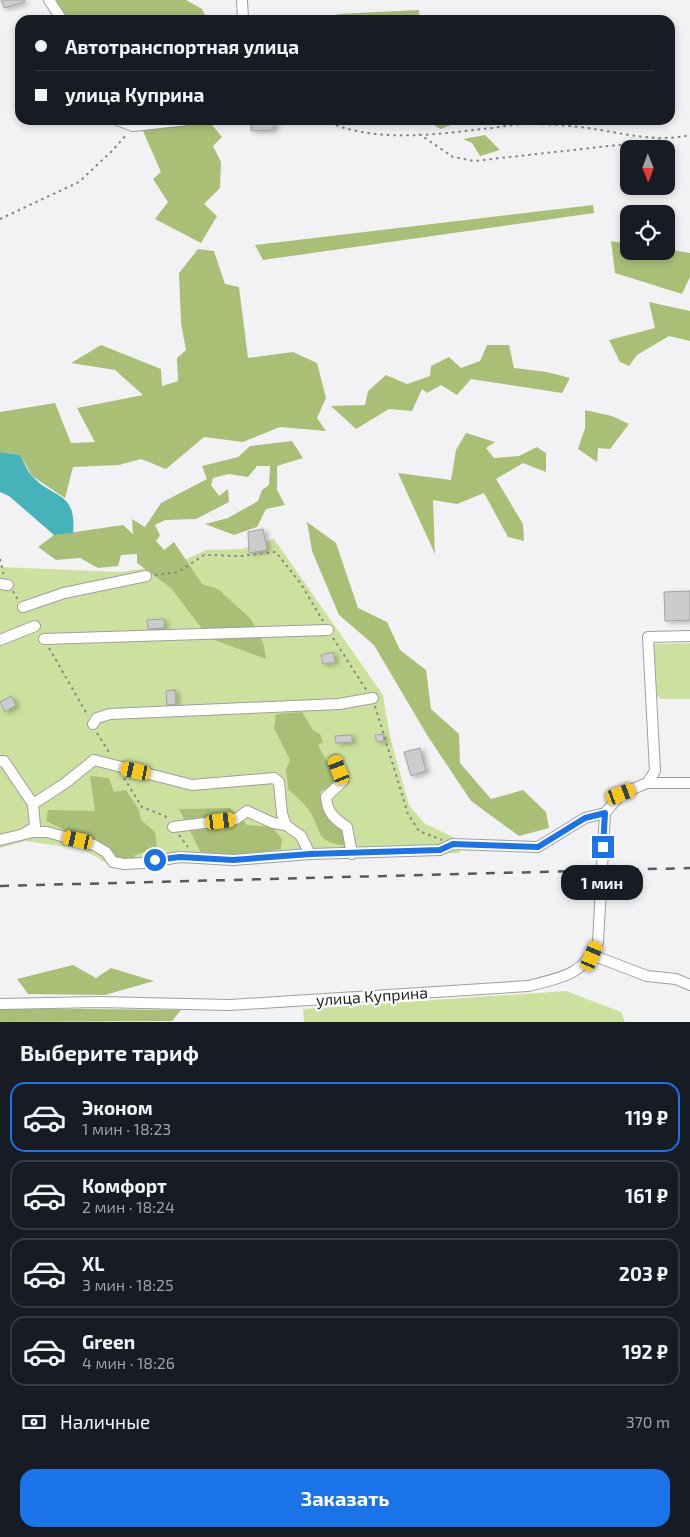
<!DOCTYPE html>
<html lang="ru">
<meta charset="utf-8">
<style>
body{margin:0;font-family:"Exo 2",sans-serif;background:#20242c;color:#f1f3f6;height:100vh;display:flex;flex-direction:column;font-size:19px;white-space:nowrap}
*{box-sizing:border-box;margin:0}
p{font-size:16px;color:#9ea1a6}
.icon{flex:none;width:28px;height:28px;fill:none;stroke:currentColor;stroke-width:2;stroke-linecap:round;stroke-linejoin:round}
.map{position:relative;height:1022px;overflow:hidden}
.sheet{display:flex;flex-direction:column;background:#171b24;flex:1}
.sheet>*{flex:none}
.top-card{position:absolute;left:15px;top:15px;width:660px;height:110px;border-radius:15px;box-shadow:0 2px 8px #0003;display:grid;align-content:center;height:110px;padding:0 20px;background:#171b24}
.needle{width:32px;rotate:179deg}
.controls{position:absolute;left:620px;top:140px;display:grid;gap:10px}
.controls a{display:grid;place-items:center;width:55px;height:55px;border-radius:10px;background:#171b24;box-shadow:0 2px 8px #0003;font-size:25px}
.end{position:absolute;width:22px;height:22px;margin:-11px;border:6px solid #1a73e8;background:#fff;box-shadow:0 0 0 2px #fff}
.from{border-radius:50%}
.bubble{position:absolute;height:35px;border-radius:15px;background:#171b24;box-shadow:0 2px 8px #0003;font-size:16px;font-weight:700;line-height:35px;text-align:center}
.car{position:absolute;width:15px;height:30px;margin:-15px -8px;border-radius:6px;box-shadow:0 0 4px 1px #0007;background:linear-gradient(#f5c518 24%,#345 0 40%,#f5c518 0 76%,#345 0 86%,#f5c518 0)}
.top-card b{display:flex;align-items:center;gap:18px;height:48px;font-size:19px}
.top-card b+b{border-top:1px solid #363941}
.top-card i{width:12px;height:12px;background:#f1f3f6}
ul{padding:0;list-style:none}
li{display:flex;align-items:center;gap:15px;height:70px;margin:0 10px 8px;padding:0 10px;border:2px solid #363941;border-radius:15px}
li div{flex:1}
li b{display:block;font-size:19px}
li em{font-style:normal;font-weight:700}
li.current{border-color:#1a73e8}
li>.icon{width:45px;height:45px;stroke-width:1.5}
h2{padding:0 20px;font-size:22px;line-height:60px}
.pay{display:flex;align-items:center;gap:12px;height:55px;padding:0 20px;font-size:19px}
.pay p{margin-inline-start:auto}
.action{display:flex;gap:10px;margin-top:auto;padding:10px 20px}
.action a{flex:1;height:58px;border-radius:15px;background:#1a73e8;color:#fff;font-size:20px;font-weight:700;line-height:58px;text-align:center}
.map>svg:first-child{display:block}
.green{fill:#cde19e}
.forest{fill:#a9bf76}
.water{fill:#44b3ba}
.building{fill:#cccccf;stroke:#a3a3a5;filter:url(#shadow)}
.lines{fill:none;stroke-linecap:round;stroke-linejoin:round}
.minor-casing{stroke:#9f9fa1;stroke-width:12}
.path{stroke:#848486;stroke-width:2;stroke-dasharray:2.5 4;stroke-linecap:butt}
.minor{stroke:#fff;stroke-width:10}
.rail{stroke:#59595b;stroke-width:2.5;stroke-dasharray:9 9;stroke-linecap:butt}
.route{stroke:#1a73e8;stroke-width:6}
.labels{text-anchor:middle;stroke-width:4.5;stroke-linejoin:round;paint-order:stroke}
.street-label{font-size:16px;fill:#1f1f20;stroke:#fff}
</style>
<div class="map">
<svg width="690" height="1022" viewBox="0 0 690 1022">
<defs>
<filter id="shadow"><feDropShadow dx="3.5" dy="2" stdDeviation="2.5" flood-color="#0004"/></filter>
</defs>
<rect width="100%" height="100%" fill="#f2f2f5"/>
<path class="green" d="M274 539 383 695 390 737 409 805 424 823 459 840 460 853 105 862 82 849 25 841 0 848V567L121 572 178 563 206 550 242 549Z
M690 643V699H660L656 694 654 644Z
M566 991 621 1012 625 1022H304L303 1009Z"/>
<path class="forest" d="M55 0H186L202 9 207 20H66Z
M419 10 420 20H333L337 14Z
M135 120H208L222 137 213 146 221 162 220 188 204 204 217 216 201 243 155 219 168 202 153 179 161 172 139 122Z
M403 120H453L458 122 441 129 432 124 407 125Z
M485 135 500 150 480 156 472 143 463 139Z
M593 205 594 213 263 260 255 245Z
M611 241 629 244V251H666V249L690 253V277L682 294 615 273Z
M198 249 214 251 225 284 239 287 248 358 293 352 317 363 326 398 317 418 326 431 280 427 243 442 204 437 166 469 141 459 119 465 73 467 65 498 32 476 20 455 0 452V412L55 403 71 443 95 442 77 408 143 395 115 370 71 363 101 345 161 369 162 386 178 381 177 358 186 350 181 323 179 273Z
M649 302 690 311V341L669 336 637 355 629 366 620 362 609 340 655 328Z
M487 345H509L514 368 547 372 570 378 562 393 471 379 457 395 441 385 427 393 422 389 412 411 389 409 356 429 331 406 365 405 368 391 386 375 407 384 430 376 431 366 449 357 461 368 480 361Z
M585 410 612 416 629 424 610 449 598 448 597 462 578 449 585 428Z
M466 433 495 442 486 448 494 458 519 456 537 447 546 453V472L523 463 496 479 523 524 524 541 508 537 484 493 457 504 433 500 435 554 398 473 451 480 456 450Z
M292 441 303 458 277 466V490L285 505 266 509 257 527 234 535 205 524 228 518 258 501 262 490 269 485 270 466H257L248 477 229 474 213 478 211 485 219 496 228 489 229 502 196 519 165 520 155 525 160 535 156 541 164 550 174 542 202 584 218 589 251 619 264 645 266 659 209 638 171 588 137 563V554L121 555 118 566 98 568 80 558 56 560 38 547 54 535 123 525 133 534 132 519 145 527 161 503 207 479 202 466 238 457 250 446Z
M307 522 336 543 358 608 387 622 400 650 426 670 431 709 459 734 460 763 491 799 523 790 546 812 549 828 519 836 471 801 427 735 374 645 339 615 312 551Z
M302 712 313 730 320 734 323 742 318 745 338 782 320 792 324 809 345 828 348 846C312 842 324 831 308 809 303 802 294 795 288 789L286 770 290 760 274 728 276 714Z
M90 776 109 778 114 792 126 790 139 810 141 820 155 832 157 848 135 855 134 861H120L104 845 77 836 46 821 48 810 95 811Z
M230 808 247 825 272 827 282 839 281 849 245 855 201 853 179 809Z
M73 965 96 978 111 968 154 981 105 995 28 994 17 979Z
M0 1008 181 1010 172 1021 0 1022Z"/>
<path class="water" d="M0 452 20 455C24 462 27 471 32 476 52 499 77 490 73 533L54 535 9 496 0 492Z"/>
<path class="building" d="M1 0H24L25 2 4 8Z
M251 120H274V130L251 131Z
M263 529 267 550 249 553 248 532Z
M690 591V620L665 621 664 592Z
M164 619V628L148 629 147 620Z
M333 652 335 662 323 664 321 655Z
M175 690 176 704 167 705 166 691Z
M11 696 16 705 5 712 0 702Z
M383 734 384 741 377 742 375 735Z
M352 735V742L336 743 335 736Z
M420 748 426 771 411 776 404 752Z"/>
<g class="lines">
<defs>
<path id="minor" d="M49 0 62 20
M242 0 243 20
M117 120 133 126 188 120
M0 584 8 585
M23 607 64 593 146 576
M44 639 328 630
M0 640 35 626
M93 724 97 718 110 714 339 704 373 698
M335 760 343 781 326 797C327 812 334 819 347 827L352 854
M0 761H4L33 804
M647 783 655 771 648 637 690 636
M173 827 236 819 247 811 273 823 286 825 301 836 310 854
M25 833 35 827 33 804 64 784 94 760 192 785 274 778 279 782 282 814 286 825
M0 840 33 832H47L94 845 106 852 113 862 124 864 144 863 180 857 233 860 310 854 440 850 453 844 538 847 585 818 605 813 621 794 647 783H690
M592 955 647 976 676 979 690 985
M0 1004 98 1002 230 1005 528 986C560 978 584 975 598 942L605 813"/>
</defs>
<use href="#minor" class="minor-casing"/>
<path class="path" d="M324 120C371 143 432 135 482 129 497 128 513 124 528 124 551 124 577 126 600 130 631 135 658 142 690 135
M419 134 453 157 474 161 663 140
M0 219 79 182 113 150 127 134
M0 559 4 576
M155 575 178 572 204 555 240 556 276 552 301 584 323 621
M13 591 18 600
M333 638 367 691
M49 648 88 716
M375 706 408 814 419 831 442 840
M97 733 110 754
M124 778 142 807 165 816 168 819
M179 835 188 847"/>
<use href="#minor" class="minor"/>
<path class="rail" d="M0 886 690 868"/>
</g>
<g class="lines">
<path class="route" d="M155 860 180 857 233 860 310 854 440 850 453 844 538 847 585 818 605 813 603 847"/>
</g>
<g class="labels">
<g class="street-label">
<text transform="translate(372 996) rotate(-4)" y="6">улица Куприна</text>
</g>
</g>
</svg>
<div class="controls">
<a><svg class="needle" viewBox="-14 -14 28 28"><path d="M0-13l5 13h-10z" fill="#e53935"/><path d="M0 13l5-13h-10z" fill="#9ea1a6"/></svg></a>
<a><svg class="icon" aria-label="locate" viewBox="0 0 24 24"><circle cx="12" cy="12" r="6"/><path d="M12 2v4M12 18v4M2 12h4M18 12h4"/></svg></a>
</div>
<i class="end from" style="left:155px;top:860px"></i>
<i class="end" style="left:603px;top:847px"></i>
<div class="bubble" style="left:561px;top:865px;width:82px">1 мин</div>
<i class="car" style="left:339px;top:770px;rotate:339deg"></i>
<i class="car" style="left:136px;top:771px;rotate:282deg"></i>
<i class="car" style="left:621px;top:794px;rotate:69deg"></i>
<i class="car" style="left:221px;top:821px;rotate:83deg"></i>
<i class="car" style="left:78px;top:840px;rotate:283deg"></i>
<i class="car" style="left:592px;top:956px;rotate:23deg"></i>
<div class="top-card">
<b><i class="from"></i>Автотранспортная улица</b>
<b><i></i>улица Куприна</b>
</div>
</div>
<section class="sheet">
<h2>Выберите тариф</h2>
<ul>
<li class="current"><svg class="icon" aria-label="car" viewBox="0 0 24 24"><path d="M5 17H2v-5l4-1 3-4h7l3 4 3 1v5h-3M9 17h6M6 11h13"/><circle cx="7" cy="17" r="2"/><circle cx="17" cy="17" r="2"/></svg><div><b>Эконом</b><p>1 мин · 18:23</p></div><em>119 ₽</em></li>
<li><svg class="icon" aria-label="car" viewBox="0 0 24 24"><path d="M5 17H2v-5l4-1 3-4h7l3 4 3 1v5h-3M9 17h6M6 11h13"/><circle cx="7" cy="17" r="2"/><circle cx="17" cy="17" r="2"/></svg><div><b>Комфорт</b><p>2 мин · 18:24</p></div><em>161 ₽</em></li>
<li><svg class="icon" aria-label="car" viewBox="0 0 24 24"><path d="M5 17H2v-5l4-1 3-4h7l3 4 3 1v5h-3M9 17h6M6 11h13"/><circle cx="7" cy="17" r="2"/><circle cx="17" cy="17" r="2"/></svg><div><b>XL</b><p>3 мин · 18:25</p></div><em>203 ₽</em></li>
<li><svg class="icon" aria-label="car" viewBox="0 0 24 24"><path d="M5 17H2v-5l4-1 3-4h7l3 4 3 1v5h-3M9 17h6M6 11h13"/><circle cx="7" cy="17" r="2"/><circle cx="17" cy="17" r="2"/></svg><div><b>Green</b><p>4 мин · 18:26</p></div><em>192 ₽</em></li>
</ul>
<div class="pay"><svg class="icon" aria-label="cash" viewBox="0 0 24 24"><path d="M3 7h18v10H3z"/><circle cx="12" cy="12" r="2"/></svg>Наличные<p>370 m</p></div>
<div class="action"><a>Заказать</a></div>
</section>
